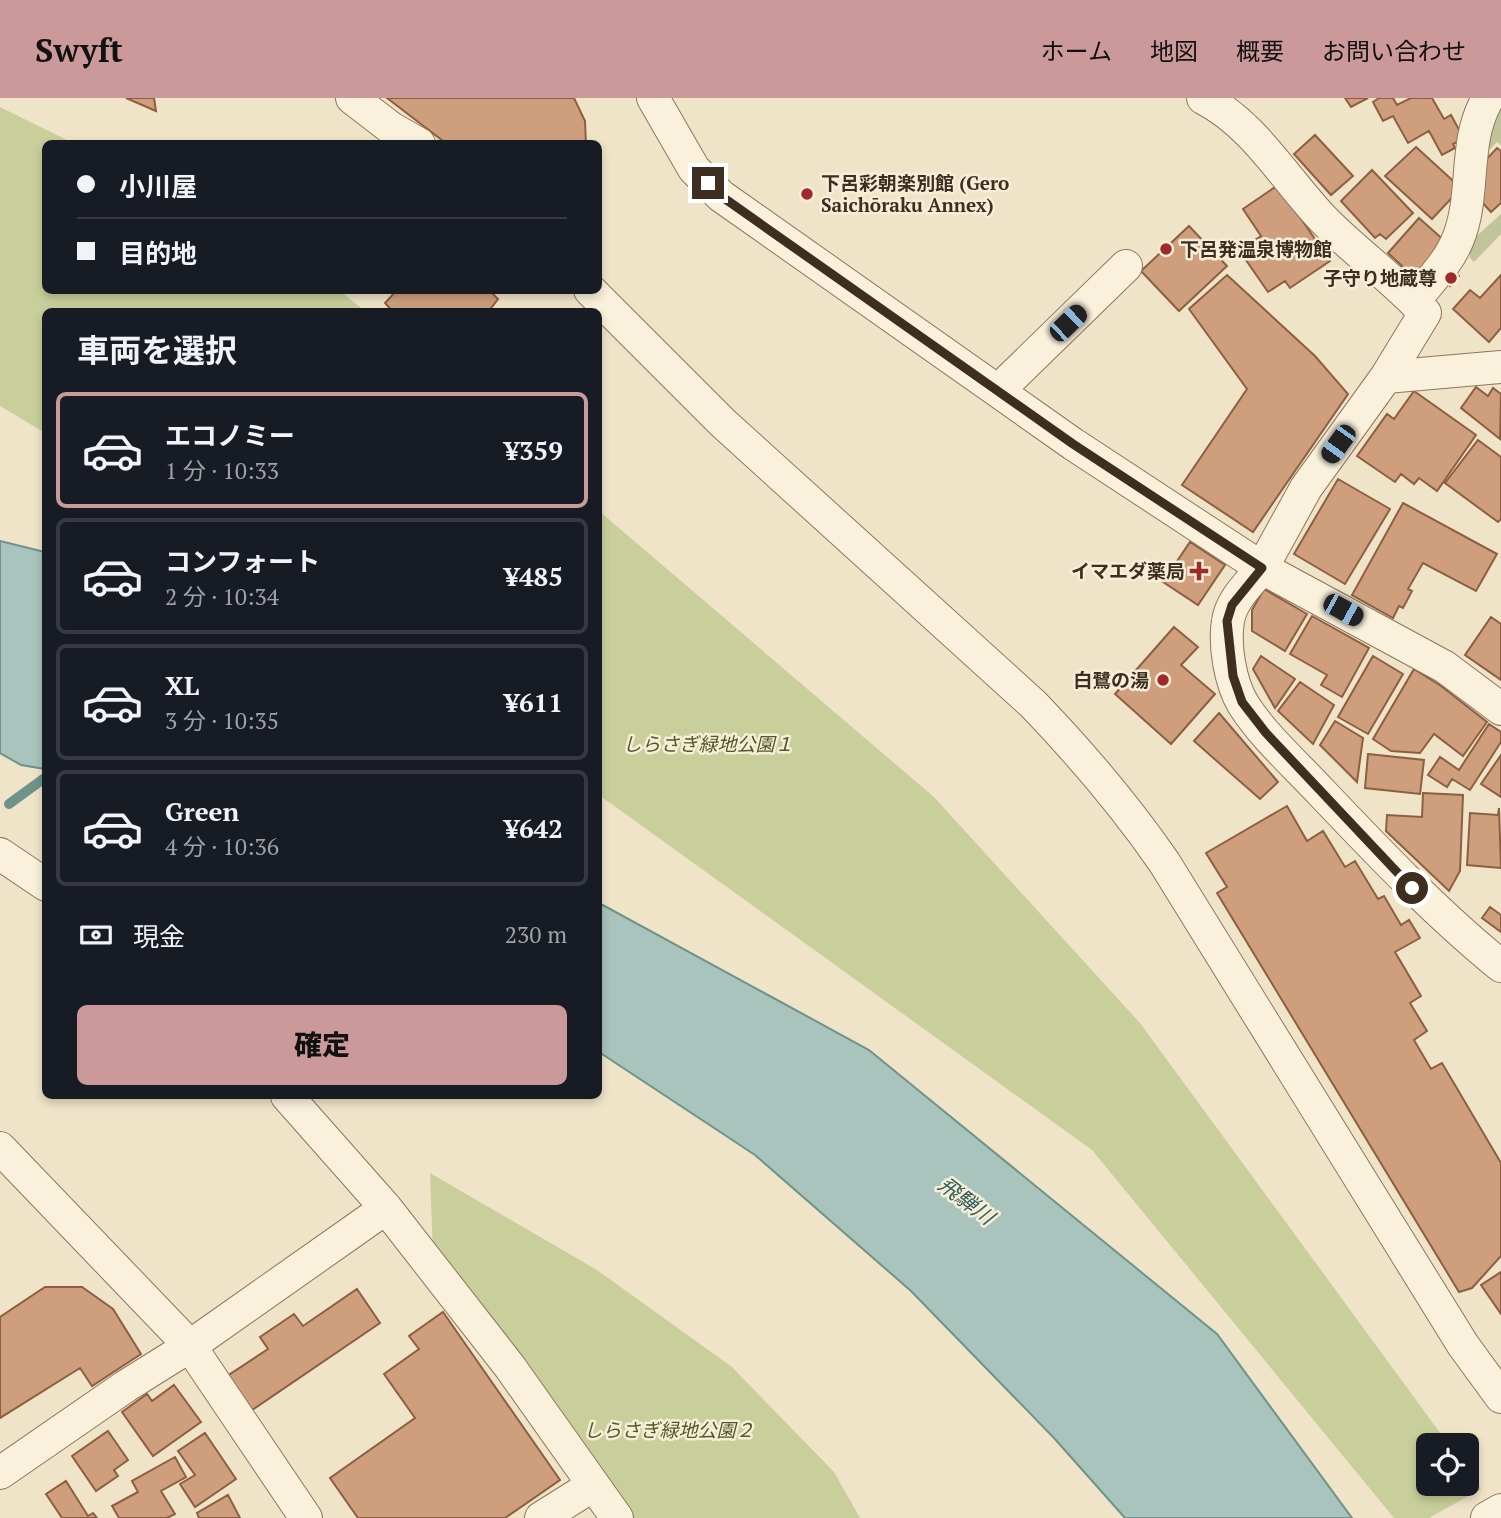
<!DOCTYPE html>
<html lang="ja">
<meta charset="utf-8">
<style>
body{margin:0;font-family:"PT Serif","Noto Sans JP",serif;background:#242831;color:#f1f3f6;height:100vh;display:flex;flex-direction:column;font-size:26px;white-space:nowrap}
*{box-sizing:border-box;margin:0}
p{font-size:23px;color:#9ea1a6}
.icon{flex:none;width:38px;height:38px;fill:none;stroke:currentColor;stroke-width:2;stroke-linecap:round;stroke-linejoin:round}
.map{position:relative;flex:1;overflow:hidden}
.drawer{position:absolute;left:42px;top:210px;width:560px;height:791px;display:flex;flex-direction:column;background:#171b24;border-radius:10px;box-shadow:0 4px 10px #0003}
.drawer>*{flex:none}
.banner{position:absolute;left:42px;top:42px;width:560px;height:154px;border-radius:10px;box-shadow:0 4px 10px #0003;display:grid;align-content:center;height:154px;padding:0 35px;background:#171b24}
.fabs{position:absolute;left:1416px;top:1335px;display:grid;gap:14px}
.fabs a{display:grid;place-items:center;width:63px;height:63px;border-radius:10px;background:#171b24;box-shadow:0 4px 10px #0003;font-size:35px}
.end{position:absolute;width:32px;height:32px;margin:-16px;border:9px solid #3d2e20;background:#fff;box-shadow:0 0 0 4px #fff}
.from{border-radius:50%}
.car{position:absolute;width:21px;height:42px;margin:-21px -10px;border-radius:9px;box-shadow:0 0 5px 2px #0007;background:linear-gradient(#222 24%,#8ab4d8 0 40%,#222 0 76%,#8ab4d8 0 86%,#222 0)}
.banner b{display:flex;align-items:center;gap:24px;height:66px;font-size:26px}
.banner b+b{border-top:2px solid #363941}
.banner i{width:18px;height:18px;background:#f1f3f6}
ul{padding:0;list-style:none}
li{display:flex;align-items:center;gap:21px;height:116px;margin:0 14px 10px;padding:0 21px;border:4px solid #363941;border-radius:10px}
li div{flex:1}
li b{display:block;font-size:26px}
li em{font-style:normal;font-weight:800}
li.on{border-color:#cc999b}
li>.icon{width:63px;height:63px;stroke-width:1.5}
h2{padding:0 35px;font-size:32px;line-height:84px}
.pay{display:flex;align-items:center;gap:18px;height:77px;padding:0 35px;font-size:26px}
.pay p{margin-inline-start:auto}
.primary-button{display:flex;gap:14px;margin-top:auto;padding:14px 35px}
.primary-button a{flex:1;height:80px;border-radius:10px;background:#cc999b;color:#111;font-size:28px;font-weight:800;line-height:80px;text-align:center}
header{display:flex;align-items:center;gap:42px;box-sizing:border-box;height:98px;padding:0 35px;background:#cc999b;color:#111}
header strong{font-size:33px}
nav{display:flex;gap:38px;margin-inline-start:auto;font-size:24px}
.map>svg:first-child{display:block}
.green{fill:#c9cf9b}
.cemetery{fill:#bfc49a}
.water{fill:#a9c4bc;stroke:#6f938a;stroke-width:2}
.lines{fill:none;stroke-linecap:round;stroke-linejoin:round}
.stream{stroke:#6f938a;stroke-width:10}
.building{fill:#cf9f7d;stroke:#8d5f41;stroke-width:2}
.minor-casing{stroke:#8d765c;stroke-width:34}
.minor{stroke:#faf1dc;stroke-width:32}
.route{stroke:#3d2e20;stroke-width:9}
.poi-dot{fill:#9e2a2b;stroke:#f7eed8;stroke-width:2.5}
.labels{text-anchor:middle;stroke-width:5;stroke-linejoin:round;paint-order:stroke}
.poi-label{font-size:19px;font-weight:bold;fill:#3d2e20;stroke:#f7eed8;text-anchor:end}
.park-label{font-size:19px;font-style:italic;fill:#4d5a26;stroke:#f7eed8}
.water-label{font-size:21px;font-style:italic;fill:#2f5d5a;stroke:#f7eed8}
</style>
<header>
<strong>Swyft</strong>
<nav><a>ホーム</a><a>地図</a><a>概要</a><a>お問い合わせ</a></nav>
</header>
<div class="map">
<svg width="1501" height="1420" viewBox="0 0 1501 1420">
<rect width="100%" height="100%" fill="#f0e4c8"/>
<path class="green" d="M0 9 73 45 46 46V192L340 193 365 213 46 214 45 335 0 308Z
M599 413 934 699 1140 925 1449 1347 1428 1348V1386H1466L1467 1371 1481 1391 1429 1420H1394L1092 1052 599 697Z
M430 1075 597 1172 732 1269 834 1374 860 1420H621L433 1159Z"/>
<path class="cemetery" d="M1496 0H1501V47L1497 44 1482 59Z
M1501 116V136L1474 164 1470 160V144Z"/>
<path class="water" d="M0 443 45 454V671L21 667 0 655Z
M599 805 869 952 1217 1236 1352 1420H1125L1054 1340 911 1193 755 1057 599 954Z"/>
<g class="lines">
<path class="stream" d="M9 706 46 679"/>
</g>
<path class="building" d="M126 0H154L156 13Z
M387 0H574L585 23 586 46H447Z
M1345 0H1368L1351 9Z
M1379 0H1393L1397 7 1411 0H1432L1444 21 1451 17 1464 41 1453 46 1455 50 1442 57 1429 33 1408 45 1393 18 1383 23 1373 4Z
M1315 37 1353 78 1331 97 1294 56Z
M1416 49 1461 90 1432 121 1385 78Z
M1497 50 1501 53V105L1491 114 1480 102 1481 67Z
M1372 72 1413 115 1386 141 1380 136 1375 140 1341 103Z
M1278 87 1330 163 1290 190 1285 183 1268 194 1239 152 1261 138 1243 111Z
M1419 120 1446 144 1414 179 1388 155Z
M1189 128 1227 168 1179 213 1141 173Z
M1453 172 1459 178 1450 188 1443 181Z
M1227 177 1315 258 1348 296 1253 434 1182 387 1247 291 1189 211Z
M1501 177V230L1489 244 1453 211 1470 192 1480 200Z
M397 192H489L498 201 488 214H393L385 205Z
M1476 289 1488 298 1493 290 1501 296 1500 341 1461 310Z
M1414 293 1476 337 1437 393 1419 380 1414 386 1401 376 1395 384 1357 358 1387 316 1394 321Z
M1478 342 1501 359V421L1498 424 1445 385Z
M1338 381 1390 411 1345 486 1294 456Z
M1403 405 1497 456 1476 493 1423 465 1408 491 1412 493 1403 510 1399 508 1393 520 1352 497Z
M1190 444 1225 467 1198 507 1163 484Z
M1264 491 1307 516 1285 553 1252 533V512Z
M1312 518 1369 550 1342 599 1321 587 1327 577 1290 556Z
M1491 519 1501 526V582L1465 557Z
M1174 529 1198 549 1181 567 1215 596 1171 646 1115 596Z
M1261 558 1295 581 1275 610 1253 571Z
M1373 558 1403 576 1368 636 1338 619Z
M1414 571 1441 588 1487 624 1463 658 1434 636 1420 655 1391 653 1373 641Z
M1300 584 1334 607 1313 646 1278 613Z
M1219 615 1278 684 1260 701 1194 643Z
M1335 623 1363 640 1357 684 1320 647Z
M1489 626 1501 634V644L1470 692 1452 681 1447 689 1428 677 1440 659 1459 672Z
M1368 656 1424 662 1420 696 1365 690Z
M1501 657V699L1481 686Z
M1423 695 1463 697 1460 773 1449 793 1386 733 1387 717 1422 719Z
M1287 708 1307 743 1323 733 1345 769 1355 763 1378 801 1384 798 1401 827 1409 822 1420 840 1395 854 1421 898 1410 905 1427 933 1414 942 1431 971 1442 965 1501 1065V1158L1472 1190 1459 1194 1217 795 1227 789 1206 755Z
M1499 710 1501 770 1467 767 1470 715 1498 717Z
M1490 809 1501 817V834L1482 820Z
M1501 1174V1216L1481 1187Z
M45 1189H82L113 1211 141 1256 92 1288 80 1270 0 1320V1219Z
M357 1191 380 1225 236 1323 212 1288 268 1251 260 1239 294 1216 303 1228Z
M443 1214 560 1382 505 1420H358L330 1380 415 1320 384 1276 419 1251 409 1238Z
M174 1287 201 1324 153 1358 122 1314 147 1296 152 1303Z
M108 1333 128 1362 114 1372 118 1378 96 1393 72 1358Z
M205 1335 236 1381 195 1409 180 1386 195 1377 178 1353Z
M175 1359 186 1379 161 1393 175 1416 167 1420H119L112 1408 138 1394 132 1383Z
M66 1383 88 1418 93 1415 97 1420H62L46 1396Z
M228 1397 240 1420H199L197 1415Z"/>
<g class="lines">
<defs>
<path id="minor" d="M352 0 391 30 419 46
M653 0 694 71 721 98 1073 346 1262 470C1250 485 1231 502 1228 523 1224 547 1230 584 1243 606 1263 638 1295 666 1321 694 1379 755 1436 815 1501 868
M1203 0C1254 26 1284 80 1323 121 1355 154 1394 181 1425 215L1386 279 1306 390 1262 470 1445 569 1501 611
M590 192 723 325 1033 606C1082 657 1124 706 1164 764L1463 1247 1501 1299
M1414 203C1429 184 1449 164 1458 141 1476 97 1463 46 1486 4
M1386 279 1501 269
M1000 294 1009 282 1126 168
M0 756 46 787
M287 998 386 1110 510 1269 617 1420
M0 1050 190 1248 306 1420
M0 1375 126 1288 190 1248 386 1110
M541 1420 592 1388
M1487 1420 1501 1412"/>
</defs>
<use href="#minor" class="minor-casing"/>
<use href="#minor" class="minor"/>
</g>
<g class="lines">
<path class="route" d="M708 85 721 98 1073 346 1262 470 1232 507 1227 523 1233 578 1242 604 1266 635 1412 790"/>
</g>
<g class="poi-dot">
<circle cx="807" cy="96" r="7"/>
<circle cx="1166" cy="151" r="7"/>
<circle cx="1451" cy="180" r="7"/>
<path d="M1195.5 462.5h7v7h7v7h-7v7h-7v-7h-7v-7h7z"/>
<circle cx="1163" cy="582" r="7"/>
</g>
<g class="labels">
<g class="poi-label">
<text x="821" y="92" text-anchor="start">下呂彩朝楽別館 (Gero<tspan x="821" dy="22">Saichōraku Annex)</tspan></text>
<text x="1180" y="158" text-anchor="start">下呂発温泉博物館</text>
<text x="1437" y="187">子守り地蔵尊</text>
<text x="1185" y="480">イマエダ薬局</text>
<text x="1149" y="589">白鷺の湯</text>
</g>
<g class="park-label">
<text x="708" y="653">しらさぎ緑地公園１</text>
<text x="669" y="1339">しらさぎ緑地公園２</text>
</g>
<g class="water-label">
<text transform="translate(966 1103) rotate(37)" y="7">飛騨川</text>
</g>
</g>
</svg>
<div class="fabs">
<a><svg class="icon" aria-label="locate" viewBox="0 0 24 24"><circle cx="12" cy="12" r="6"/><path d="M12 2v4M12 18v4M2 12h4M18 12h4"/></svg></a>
</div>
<i class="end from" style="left:1412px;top:790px"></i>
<i class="end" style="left:708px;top:85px"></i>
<i class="car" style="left:1068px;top:225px;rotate:46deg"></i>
<i class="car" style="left:1338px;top:346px;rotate:216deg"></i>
<i class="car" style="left:1343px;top:512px;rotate:119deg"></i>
<div class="banner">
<b><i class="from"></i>小川屋</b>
<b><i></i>目的地</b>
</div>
<section class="drawer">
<h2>車両を選択</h2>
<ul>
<li class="on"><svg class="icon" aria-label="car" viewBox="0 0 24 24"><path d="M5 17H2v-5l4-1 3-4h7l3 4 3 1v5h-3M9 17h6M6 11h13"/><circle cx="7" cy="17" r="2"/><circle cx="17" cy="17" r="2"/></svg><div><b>エコノミー</b><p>1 分 · 10:33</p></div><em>¥359</em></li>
<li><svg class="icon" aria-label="car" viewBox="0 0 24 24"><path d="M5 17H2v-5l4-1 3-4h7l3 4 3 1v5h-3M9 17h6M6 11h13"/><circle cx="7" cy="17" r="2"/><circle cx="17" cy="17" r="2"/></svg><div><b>コンフォート</b><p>2 分 · 10:34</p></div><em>¥485</em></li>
<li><svg class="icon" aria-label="car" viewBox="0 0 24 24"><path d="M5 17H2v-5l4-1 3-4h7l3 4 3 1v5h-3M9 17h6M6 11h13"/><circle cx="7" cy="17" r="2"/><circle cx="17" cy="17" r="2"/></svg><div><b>XL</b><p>3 分 · 10:35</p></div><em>¥611</em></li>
<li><svg class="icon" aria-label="car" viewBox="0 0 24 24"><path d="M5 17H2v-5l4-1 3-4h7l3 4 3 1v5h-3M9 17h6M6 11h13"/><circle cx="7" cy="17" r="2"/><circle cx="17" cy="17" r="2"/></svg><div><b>Green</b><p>4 分 · 10:36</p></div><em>¥642</em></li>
</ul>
<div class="pay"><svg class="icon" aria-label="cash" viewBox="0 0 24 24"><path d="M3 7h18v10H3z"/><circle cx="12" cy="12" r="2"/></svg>現金<p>230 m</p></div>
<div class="primary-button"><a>確定</a></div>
</section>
</div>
